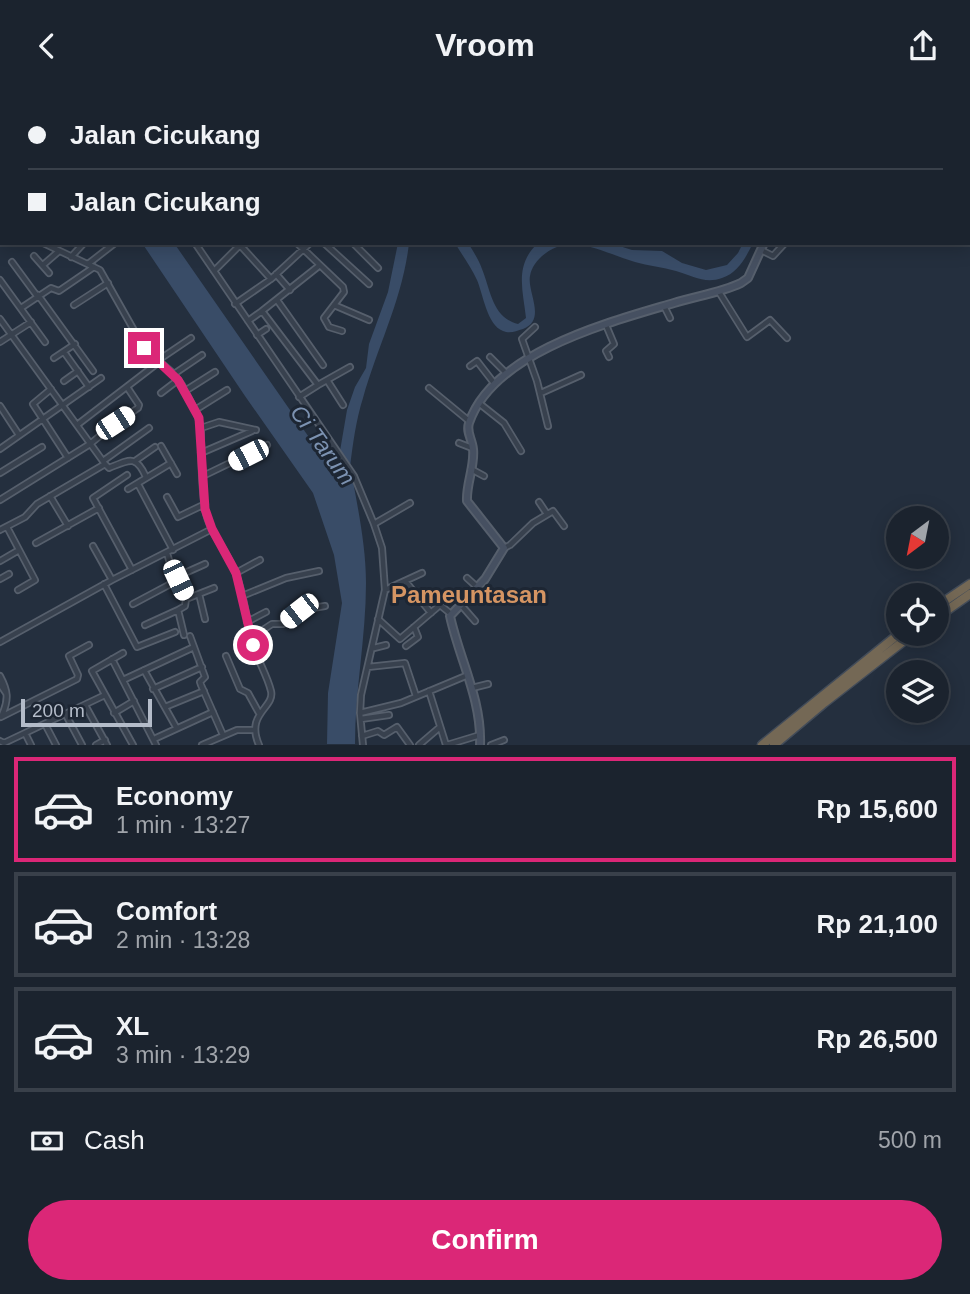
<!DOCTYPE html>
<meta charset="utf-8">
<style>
body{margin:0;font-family:Arial,sans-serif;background:#242b36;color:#f1f3f6;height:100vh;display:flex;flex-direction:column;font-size:26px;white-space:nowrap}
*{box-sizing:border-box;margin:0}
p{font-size:23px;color:#a0a4aa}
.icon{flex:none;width:38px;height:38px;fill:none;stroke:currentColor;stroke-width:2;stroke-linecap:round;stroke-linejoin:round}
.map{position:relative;height:654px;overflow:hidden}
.sheet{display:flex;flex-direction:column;background:#1b232e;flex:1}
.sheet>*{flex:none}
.banner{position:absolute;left:0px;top:0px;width:971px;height:154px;box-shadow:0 4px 18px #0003,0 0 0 2px #39404a;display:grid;align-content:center;height:154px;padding:0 28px;background:#1b232e}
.needle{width:46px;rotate:212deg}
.tools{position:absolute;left:886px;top:415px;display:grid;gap:14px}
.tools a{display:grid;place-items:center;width:63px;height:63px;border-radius:50%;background:#1b232e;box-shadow:0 4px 18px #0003,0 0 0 2px #39404a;font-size:35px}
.scale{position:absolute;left:21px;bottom:18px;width:131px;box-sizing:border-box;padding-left:7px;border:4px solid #b4bcc9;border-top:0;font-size:19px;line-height:24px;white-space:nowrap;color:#b4bcc9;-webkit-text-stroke:5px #1d2633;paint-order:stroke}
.end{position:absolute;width:32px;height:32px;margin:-16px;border:9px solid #db2777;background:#fff;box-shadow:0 0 0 4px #fff}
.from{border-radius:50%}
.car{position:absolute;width:21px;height:42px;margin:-21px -10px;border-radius:9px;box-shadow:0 0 5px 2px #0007;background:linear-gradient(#fff 24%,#345 0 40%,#fff 0 76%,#345 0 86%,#fff 0)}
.banner b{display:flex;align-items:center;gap:24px;height:66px;font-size:26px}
.banner b+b{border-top:2px solid #39404a}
.banner i{width:18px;height:18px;background:#f1f3f6}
ul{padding:12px 0 0;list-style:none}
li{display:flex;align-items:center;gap:21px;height:105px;margin:0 14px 10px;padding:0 14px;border:4px solid #39404a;border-radius:0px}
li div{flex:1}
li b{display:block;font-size:26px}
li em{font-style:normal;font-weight:700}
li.on{border-color:#db2777}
li>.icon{width:63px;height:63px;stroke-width:1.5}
.pay{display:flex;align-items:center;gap:18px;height:77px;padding:0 28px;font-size:26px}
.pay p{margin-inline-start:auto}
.primary-button{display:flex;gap:14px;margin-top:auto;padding:14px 28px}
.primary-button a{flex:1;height:80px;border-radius:42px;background:#db2777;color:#fff;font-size:28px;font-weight:700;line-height:80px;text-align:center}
header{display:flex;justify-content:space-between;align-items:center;height:91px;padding:0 28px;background:#1b232e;font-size:32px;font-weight:700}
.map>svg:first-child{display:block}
.water{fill:#394c67}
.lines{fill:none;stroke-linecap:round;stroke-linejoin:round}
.street-casing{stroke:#565f6c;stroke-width:8}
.secondary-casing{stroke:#565f6c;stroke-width:10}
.highway-casing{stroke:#434c59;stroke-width:11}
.street{stroke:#38414e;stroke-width:4.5}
.secondary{stroke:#465061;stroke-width:6}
.highway{stroke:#746855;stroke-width:8}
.route{stroke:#db2777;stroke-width:9}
.labels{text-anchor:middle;stroke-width:6;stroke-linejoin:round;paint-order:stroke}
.water-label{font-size:23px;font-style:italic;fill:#7c92b1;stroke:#1d2633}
.quarter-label{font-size:24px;font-weight:bold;fill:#d59563;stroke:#1d2633}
</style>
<header><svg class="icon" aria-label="back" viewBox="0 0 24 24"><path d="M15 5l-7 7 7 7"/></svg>Vroom<svg class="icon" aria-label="share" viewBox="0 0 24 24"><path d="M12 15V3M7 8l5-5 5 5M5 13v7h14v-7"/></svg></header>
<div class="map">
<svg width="970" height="654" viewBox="0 0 970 654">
<rect width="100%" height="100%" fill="#242f3e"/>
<path class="water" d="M142 152H174L322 365 331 373 343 377 353 390C359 423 366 458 366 492 366 546 355 599 355 653H327L328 602 342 512 334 464 313 402 245 305Z
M398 152H409C403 207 378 254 363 307 356 329 353 352 350 376L340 360 347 319 355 296 366 277 369 253 388 201Z
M455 152H468C473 160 479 169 482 178 491 200 492 226 518 233L526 227C523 199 514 174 538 152H610L632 159 662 160 682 172 706 179 727 174 738 162 743 152H753C746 166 738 182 722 187 705 193 693 185 676 180 663 176 648 175 635 171 615 165 595 155 574 153 555 152 533 167 530 185 527 201 547 229 523 238 516 240 510 243 503 240 487 234 483 203 477 189 471 176 462 164 455 152Z"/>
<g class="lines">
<defs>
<path id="street" d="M8 0 10 2
M228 0 230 2
M279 0 280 2
M579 0 581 2
M101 2 104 0
M177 2V0
M223 2 225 0
M236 2 238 0
M300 2 302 0
M348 2 350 0
M379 2 382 0
M0 101 2 99
M0 128 2 129
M43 152 100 179 144 257 174 283 182 294 197 323 201 337C201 364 201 391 205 418 209 442 227 459 235 481 245 504 246 531 253 554 258 570 267 584 271 600 275 617 245 622 259 654
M195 152 354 385 374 433 382 457 385 499 361 604 360 622 363 654
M282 152H286
M297 152 343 196 344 201 324 227 329 236 342 240
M324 152 369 193
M353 152 378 177
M240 154 271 188
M761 159 773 165 785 152
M34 165 49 182
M71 166 84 152
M12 171 37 205
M88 173 115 152
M43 174 58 161
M214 180 240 154
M276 183 290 199
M0 189 45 251
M719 201 747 246 770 229 787 247
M38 204 93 280
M277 209 323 274
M235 213 271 188 310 152
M74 214 108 192
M334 214 369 229
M664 215 670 227
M21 217 51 197 59 200 94 176
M262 220 320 174
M0 228 105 373
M248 230 262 220 318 294 350 276
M606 234 614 253 606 260 609 266
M535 236 522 248 537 290 548 335
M257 244 266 238
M0 251 31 231
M64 261 89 296
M490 266 506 282
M54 267 75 253
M157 270 191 247
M470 275 477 270 494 292
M174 283 202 264
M327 289 343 314
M64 290 78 280
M429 297 469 330
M51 298 33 313 68 367
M185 300 215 281
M161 302 178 289
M541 302 581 284
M299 306 318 294
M480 313 504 332 521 360
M0 315 19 344
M195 319 227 299
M77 334 159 271
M201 337 219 331 256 339
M459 352 472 357
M161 355 177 383
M0 358 101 287
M201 362 252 340
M103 370 149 337
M135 370 155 356
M105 373 109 377C129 369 136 363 146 386
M471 378 484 385
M0 382 42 356
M127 384 93 407 132 479
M203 385 267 354
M138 393 173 459
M128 398 171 372
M50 405 68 435
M167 406 178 426 205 413
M0 409 90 353 112 335 138 317 139 314 127 296
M539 411 547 423
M374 433 410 412
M7 436 35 489 18 499
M0 439 25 426 37 413 105 373
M36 452 99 417
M93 455 112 489
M504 457 510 454 533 432 553 420 564 435
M167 462 171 476 186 508 185 515 178 519 184 544
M0 470 19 459
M236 482 260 469
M176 486 205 473
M467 487 477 496
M0 488 9 483
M406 491 431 522
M104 493 137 556 175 541
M385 499 422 482
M199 503 205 528
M242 505 286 487 319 480
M186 508 214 497
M133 513 178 489
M461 514 475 530
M378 528 400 548 440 514 451 523
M247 531 266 521
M145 534 178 519
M249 538 255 544 272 533H283L301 519 325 515
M190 545 205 586 200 591 201 594 223 644
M0 551 112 489 212 438
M406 555 418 546 414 536
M374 557 386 554
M123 562 92 580 133 654
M226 565 240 598 248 602 259 622
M112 568 156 654
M368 576 405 572 416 605
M144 579 176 636
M0 585C8 600 9 608 2 624
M123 589 194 556
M0 593 6 602
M472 597 488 593
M153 598 202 576
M429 600 446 654
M85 614 107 654
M165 616 204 600
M114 622 134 610
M360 622 401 612 468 584
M66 624 82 654
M1 626 77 588 78 584 69 565 89 554
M361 628 389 624
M45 633 56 654
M25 642 31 654
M362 645 378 640 384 644 397 636 410 654
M154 648 213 621
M0 650 4 652 105 604
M96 654 105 649
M202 654 237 639H255
M419 654 440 636
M447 654 480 644
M491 654 504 649"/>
<path id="secondary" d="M965 0 970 2
M896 2 897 0
M480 654C482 609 459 567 450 525L485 488 504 457 467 410C466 393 475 375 473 358 472 348 466 341 469 332 493 261 610 231 674 212 696 205 720 202 741 192L748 187 764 152"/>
<path id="highway" d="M936 516 970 493
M936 527 970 503
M762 654 900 542
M774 654 824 612 914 542"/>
</defs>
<use href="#street" class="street-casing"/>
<use href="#secondary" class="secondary-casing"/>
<use href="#highway" class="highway-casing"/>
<use href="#street" class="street"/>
<use href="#secondary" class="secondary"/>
<use href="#highway" class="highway"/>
</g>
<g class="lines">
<path class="route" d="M144 257 178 289 199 327 205 418 212 438 236 482 253 554"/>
</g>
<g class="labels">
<g class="water-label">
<text transform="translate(323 354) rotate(54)" y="8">Ci Tarum</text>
</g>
<g class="quarter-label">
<text x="469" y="512">Pameuntasan</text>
</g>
</g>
</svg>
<div class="tools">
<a><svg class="needle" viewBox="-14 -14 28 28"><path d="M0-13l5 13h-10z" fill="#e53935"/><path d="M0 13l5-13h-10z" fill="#a0a4aa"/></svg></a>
<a><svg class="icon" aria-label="locate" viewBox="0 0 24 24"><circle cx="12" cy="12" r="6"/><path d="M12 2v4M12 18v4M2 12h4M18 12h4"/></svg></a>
<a><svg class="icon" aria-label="layers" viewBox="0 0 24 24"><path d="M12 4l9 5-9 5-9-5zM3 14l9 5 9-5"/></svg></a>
</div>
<div class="scale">200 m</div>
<i class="end from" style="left:253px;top:554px"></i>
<i class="end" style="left:144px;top:257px"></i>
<i class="car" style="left:115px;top:332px;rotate:57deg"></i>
<i class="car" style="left:248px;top:364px;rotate:243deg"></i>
<i class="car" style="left:178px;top:489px;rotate:155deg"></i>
<i class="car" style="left:299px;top:520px;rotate:232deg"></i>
<div class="banner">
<b><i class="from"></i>Jalan Cicukang</b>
<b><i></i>Jalan Cicukang</b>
</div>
</div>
<section class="sheet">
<ul>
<li class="on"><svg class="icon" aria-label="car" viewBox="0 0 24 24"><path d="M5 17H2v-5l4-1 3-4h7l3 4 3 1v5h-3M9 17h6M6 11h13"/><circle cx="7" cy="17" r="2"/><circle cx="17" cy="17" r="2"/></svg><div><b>Economy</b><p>1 min · 13:27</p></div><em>Rp 15,600</em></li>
<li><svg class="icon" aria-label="car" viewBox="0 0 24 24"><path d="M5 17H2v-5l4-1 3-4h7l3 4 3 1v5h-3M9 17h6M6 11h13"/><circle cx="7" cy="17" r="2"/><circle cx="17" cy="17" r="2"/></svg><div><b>Comfort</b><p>2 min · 13:28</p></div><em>Rp 21,100</em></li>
<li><svg class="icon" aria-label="car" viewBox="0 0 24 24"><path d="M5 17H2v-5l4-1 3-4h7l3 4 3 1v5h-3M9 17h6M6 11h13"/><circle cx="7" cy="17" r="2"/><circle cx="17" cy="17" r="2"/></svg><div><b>XL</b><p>3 min · 13:29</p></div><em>Rp 26,500</em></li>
</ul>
<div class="pay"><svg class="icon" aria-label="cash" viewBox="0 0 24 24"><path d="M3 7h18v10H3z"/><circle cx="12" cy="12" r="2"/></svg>Cash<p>500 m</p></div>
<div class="primary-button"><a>Confirm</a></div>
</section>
